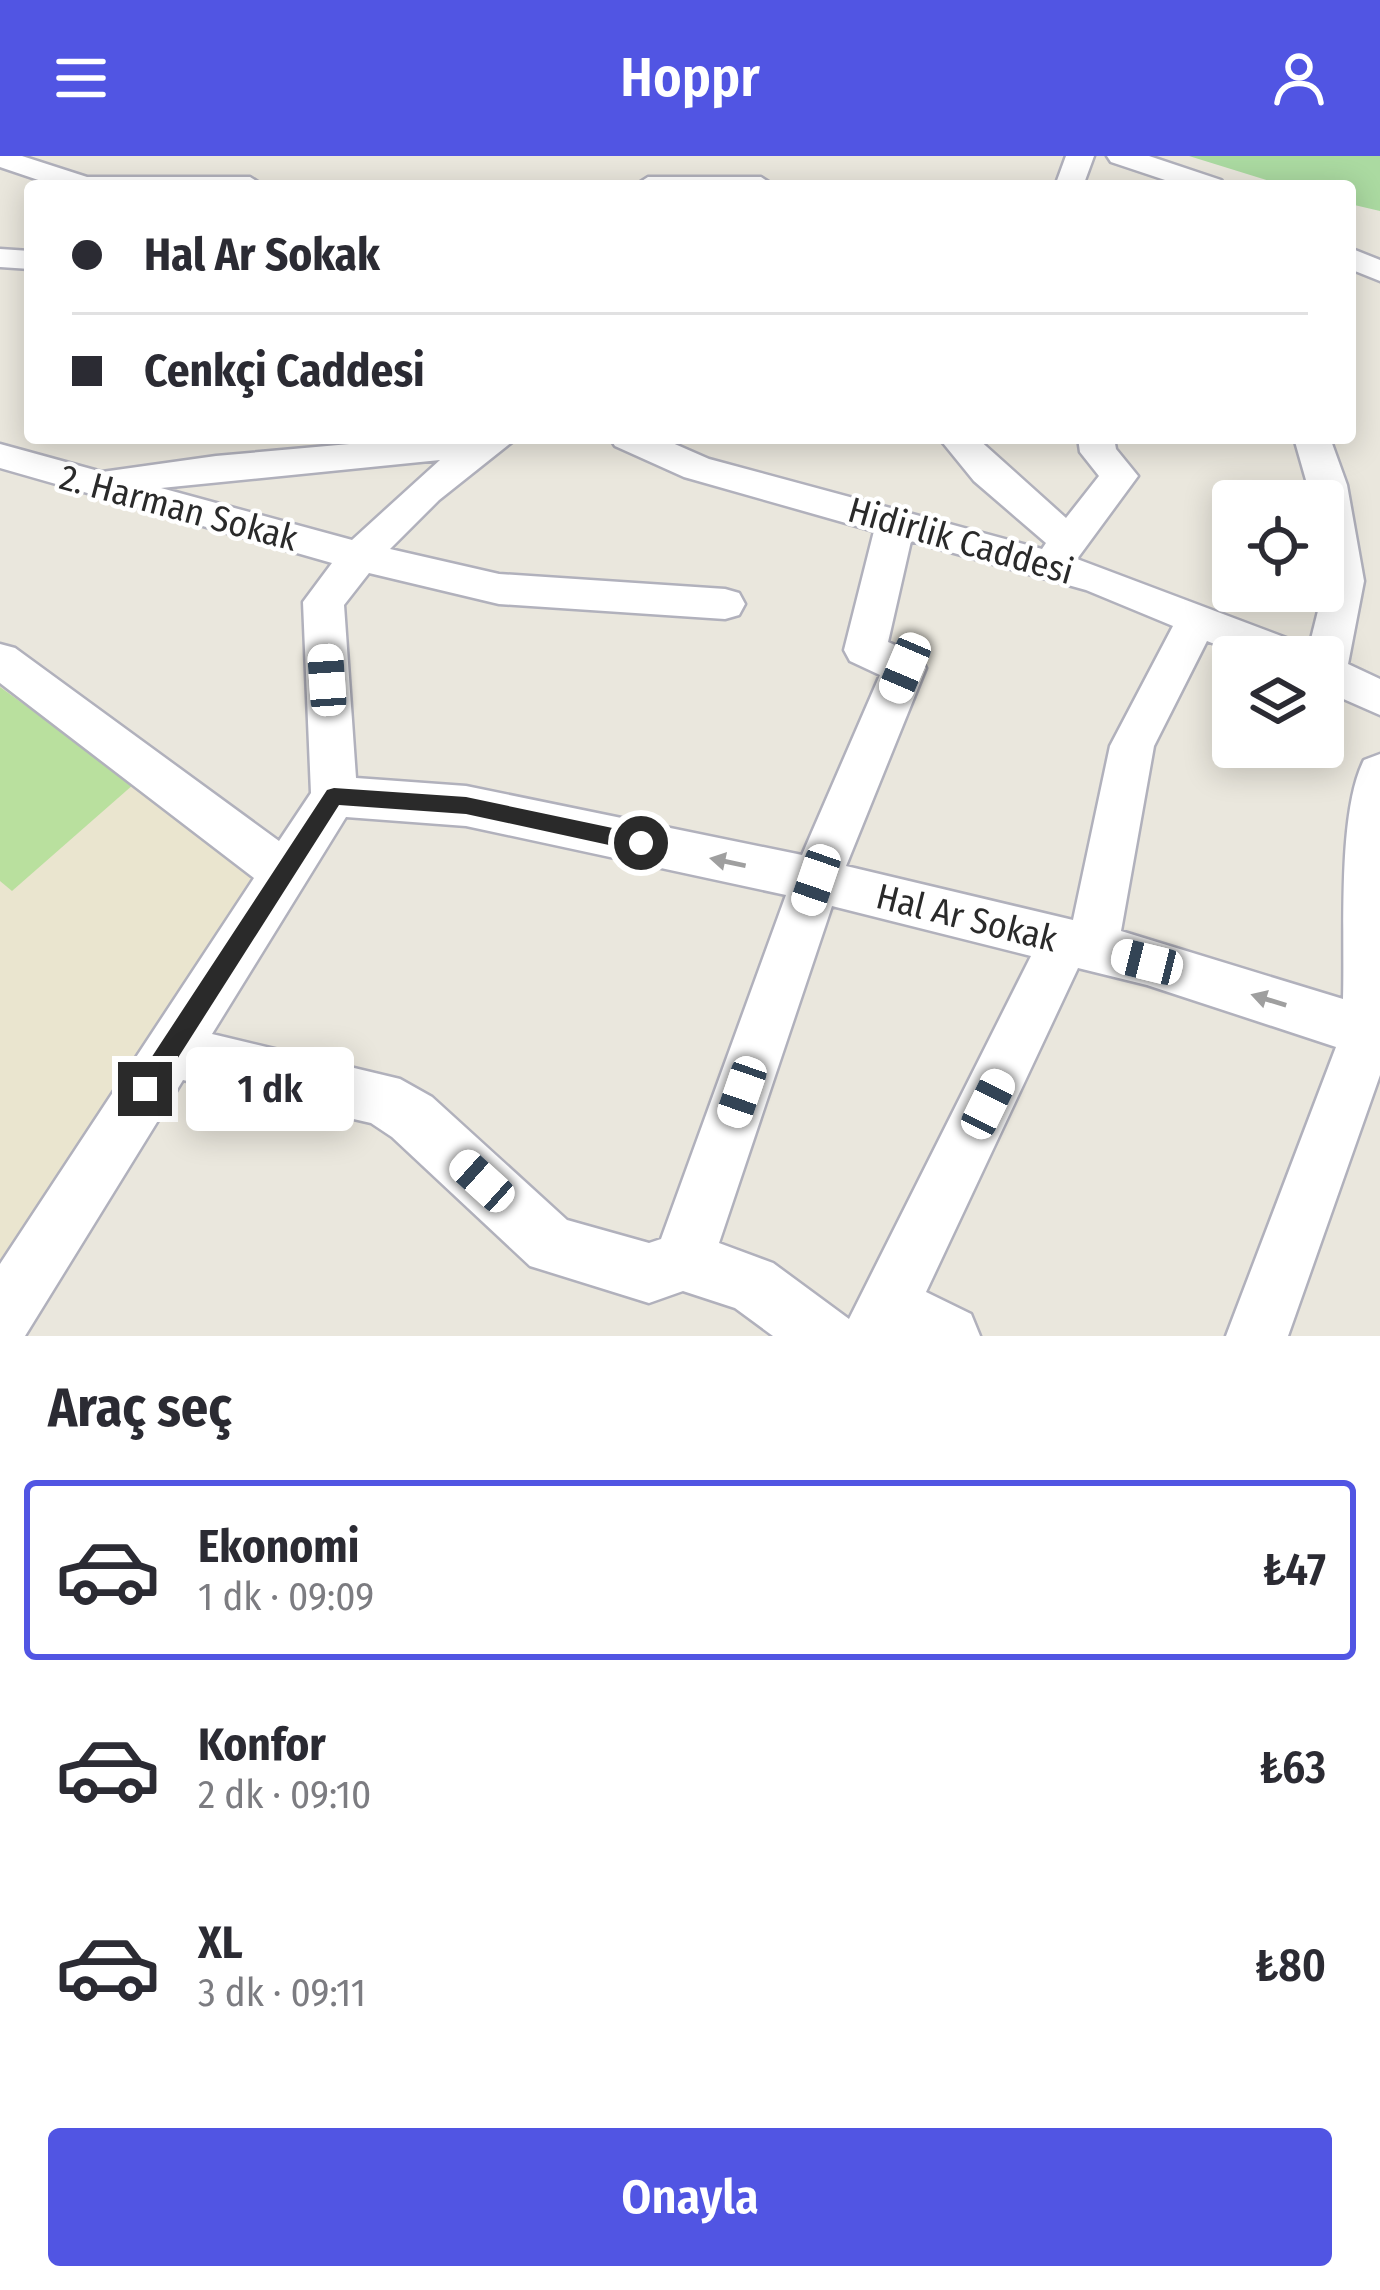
<!DOCTYPE html>
<html lang="tr">
<meta charset="utf-8">
<style>
body{margin:0;font-family:"Fira Sans Condensed",sans-serif;background:#f2f2f3;color:#2b2b33;height:100vh;display:flex;flex-direction:column;font-size:45px;white-space:nowrap}
*{box-sizing:border-box;margin:0}
p{font-size:39px;color:#7c7c81}
.icon{flex:none;width:66px;height:66px;fill:none;stroke:currentColor;stroke-width:2;stroke-linecap:round;stroke-linejoin:round}
.map{position:relative;height:1180px;overflow:hidden}
.details{display:flex;flex-direction:column;background:#fff;flex:1}
.details>*{flex:none}
.banner{position:absolute;left:24px;top:24px;width:1332px;height:264px;border-radius:12px;box-shadow:0 6px 30px #0003;display:grid;align-content:center;height:264px;padding:0 48px;background:#fff}
.buttons{position:absolute;left:1212px;top:324px;display:grid;gap:24px}
.buttons a{display:grid;place-items:center;width:132px;height:132px;border-radius:12px;background:#fff;box-shadow:0 6px 30px #0003;font-size:60px}
.end{position:absolute;width:54px;height:54px;margin:-27px;border:15px solid #2a2a2a;background:#fff;box-shadow:0 0 0 6px #fff}
.from{border-radius:50%}
.bubble{position:absolute;height:84px;border-radius:12px;background:#fff;box-shadow:0 6px 30px #0003;font-size:39px;font-weight:600;line-height:84px;text-align:center}
.car{position:absolute;width:36px;height:72px;margin:-36px -18px;border-radius:15px;box-shadow:0 0 9px 3px #0007;background:linear-gradient(#fff 24%,#345 0 40%,#fff 0 76%,#345 0 86%,#fff 0)}
.banner b{display:flex;align-items:center;gap:42px;height:114px;font-size:45px}
.banner b+b{border-top:3px solid #e1e1e2}
.banner i{width:30px;height:30px;background:#2b2b33}
ul{padding:0;list-style:none}
li{display:flex;align-items:center;gap:36px;height:180px;margin:0 24px 18px;padding:0 24px;border:6px solid transparent;border-radius:12px}
li div{flex:1}
li b{display:block;font-size:45px}
li em{font-style:normal;font-weight:600}
li.current{border-color:#5155e3}
li>.icon{width:108px;height:108px;stroke-width:1.5}
h2{padding:0 48px;font-size:54px;line-height:144px}
.button{display:flex;gap:24px;margin-top:auto;padding:24px 48px}
.button a{flex:1;height:138px;border-radius:12px;background:#5155e3;color:#fff;font-size:48px;font-weight:600;line-height:138px;text-align:center}
header{display:flex;justify-content:space-between;align-items:center;height:156px;padding:0 48px;background:#5155e3;color:#fff;font-size:54px;font-weight:600}
.map>svg:first-child{display:block}
.education{fill:#eae5cf}
.green{fill:#abdaa1}
.pitch{fill:#b9e09e}
.lines{fill:none;stroke-linecap:round;stroke-linejoin:round}
.minor-casing{stroke:#b1b1bc;stroke-width:5}
.minor{fill:#fff;fill-rule:evenodd}
.oneway{fill:#9f9f9f}
.route{fill:#2a2a2a}
.labels{text-anchor:middle;stroke-width:9;stroke-linejoin:round;paint-order:stroke}
.street-label{font-size:36px;fill:#2a2a2a;stroke:#fff}
</style>
<header><svg class="icon" aria-label="menu" viewBox="0 0 24 24"><path d="M4 6h16M4 12h16M4 18h16"/></svg>Hoppr<svg class="icon" aria-label="person" viewBox="0 0 24 24"><circle cx="12" cy="8" r="4"/><path d="M4 21q1-7 8-7t8 7"/></svg></header>
<div class="map">
<svg width="1380" height="1180" viewBox="0 0 1380 1180">
<rect width="100%" height="100%" fill="#eae7dd"/>
<path class="education" d="M0 526 275 717 0 1134Z"/>
<path class="green" d="M1189 0H1380V55L1350 48V30H1286Z"/>
<path class="pitch" d="M0 531 134 628 12 735 0 725Z"/>
<g class="lines">
<defs>
<path id="minor" d="M0 0H22L87 21H250L264 30H56L0 11Z
M1066 0H1094L1083 30H1055Z
M1107 0H1149L1221 24 1225 30H1183L1111 6Z
M648 21H761L775 30H634Z
M1350 92 1380 104V125L1350 113Z
M0 93 30 95V113L0 111Z
M417 282H517L439 344 390 393 499 418 725 433 739 437 745 448 739 459 725 463 499 448 369 417 344 449 356 622 466 630 802 699 880 519 850 505 844 494 874 375 684 321 615 290 610 282H661L709 303 1042 393 1046 387 974 325 939 282H977L1066 362 1099 320 1080 296 1078 282H1114L1116 293 1138 320 1077 403 1305 489 1308 495 1323 435V345H1312L1294 282H1330L1347 329 1364 425 1348 508 1380 523V559L1323 534V501H1247L1207 485 1154 590 1121 775 1343 843C1345 780 1337 657 1364 604L1380 598V919L1288 1180H1226L1336 891 1147 829 1078 812 926 1136 971 1158 980 1180H773L735 1152 683 1135 649 1147 530 1110 392 981 371 967 183 924 25 1180H0V1108L254 722 0 527V488L15 492 279 685 311 637 303 446 332 407 0 312V288L102 316 216 300ZM440 304 352 384 161 332ZM911 385 1086 434 1173 470 1110 590 1073 764 846 710 926 512 920 500 888 486ZM346 661 466 670 786 739 661 1083 649 1087 567 1064 432 941 400 923 212 878ZM832 750 1031 800 849 1163 773 1107 719 1087Z"/>
</defs>
<use href="#minor" class="minor-casing"/>
<use href="#minor" class="minor"/>
</g>
<defs><path id="oneway-solid" d="M-6-.8H1V-3.2L6.5 0L1 3.2V.8H-6Z" transform="scale(3)"/></defs>
<g class="oneway">
<use href="#oneway-solid" transform="translate(728 706) rotate(-168)"/>
<use href="#oneway-solid" transform="translate(1269 844) rotate(-163)"/>
</g>
<path class="route" d="M334 632 466 641 641 678 651 687 641 696 466 658 339 649 153 941H136V925L327 634Z"/>
<g class="labels">
<g class="street-label">
<text transform="translate(179 351) rotate(15)" y="13">2. Harman Sokak</text>
<text transform="translate(961 384) rotate(16)" y="13">Hidirlik Caddesi</text>
<text transform="translate(967 761) rotate(14)" y="13">Hal Ar Sokak</text>
</g>
</g>
</svg>
<div class="buttons">
<a><svg class="icon" aria-label="locate" viewBox="0 0 24 24"><circle cx="12" cy="12" r="6"/><path d="M12 2v4M12 18v4M2 12h4M18 12h4"/></svg></a>
<a><svg class="icon" aria-label="layers" viewBox="0 0 24 24"><path d="M12 4l9 5-9 5-9-5zM3 14l9 5 9-5"/></svg></a>
</div>
<i class="end from" style="left:641px;top:687px"></i>
<i class="end" style="left:145px;top:933px"></i>
<div class="bubble" style="left:186px;top:891px;width:168px">1 dk</div>
<i class="car" style="left:905px;top:512px;rotate:203deg"></i>
<i class="car" style="left:327px;top:524px;rotate:356deg"></i>
<i class="car" style="left:816px;top:724px;rotate:199deg"></i>
<i class="car" style="left:1147px;top:806px;rotate:284deg"></i>
<i class="car" style="left:742px;top:936px;rotate:199deg"></i>
<i class="car" style="left:988px;top:948px;rotate:26deg"></i>
<i class="car" style="left:482px;top:1025px;rotate:312deg"></i>
<div class="banner">
<b><i class="from"></i>Hal Ar Sokak</b>
<b><i></i>Cenkçi Caddesi</b>
</div>
</div>
<section class="details">
<h2>Araç seç</h2>
<ul>
<li class="current"><svg class="icon" aria-label="car" viewBox="0 0 24 24"><path d="M5 17H2v-5l4-1 3-4h7l3 4 3 1v5h-3M9 17h6M6 11h13"/><circle cx="7" cy="17" r="2"/><circle cx="17" cy="17" r="2"/></svg><div><b>Ekonomi</b><p>1 dk · 09:09</p></div><em>₺47</em></li>
<li><svg class="icon" aria-label="car" viewBox="0 0 24 24"><path d="M5 17H2v-5l4-1 3-4h7l3 4 3 1v5h-3M9 17h6M6 11h13"/><circle cx="7" cy="17" r="2"/><circle cx="17" cy="17" r="2"/></svg><div><b>Konfor</b><p>2 dk · 09:10</p></div><em>₺63</em></li>
<li><svg class="icon" aria-label="car" viewBox="0 0 24 24"><path d="M5 17H2v-5l4-1 3-4h7l3 4 3 1v5h-3M9 17h6M6 11h13"/><circle cx="7" cy="17" r="2"/><circle cx="17" cy="17" r="2"/></svg><div><b>XL</b><p>3 dk · 09:11</p></div><em>₺80</em></li>
</ul>
<div class="button"><a>Onayla</a></div>
</section>
